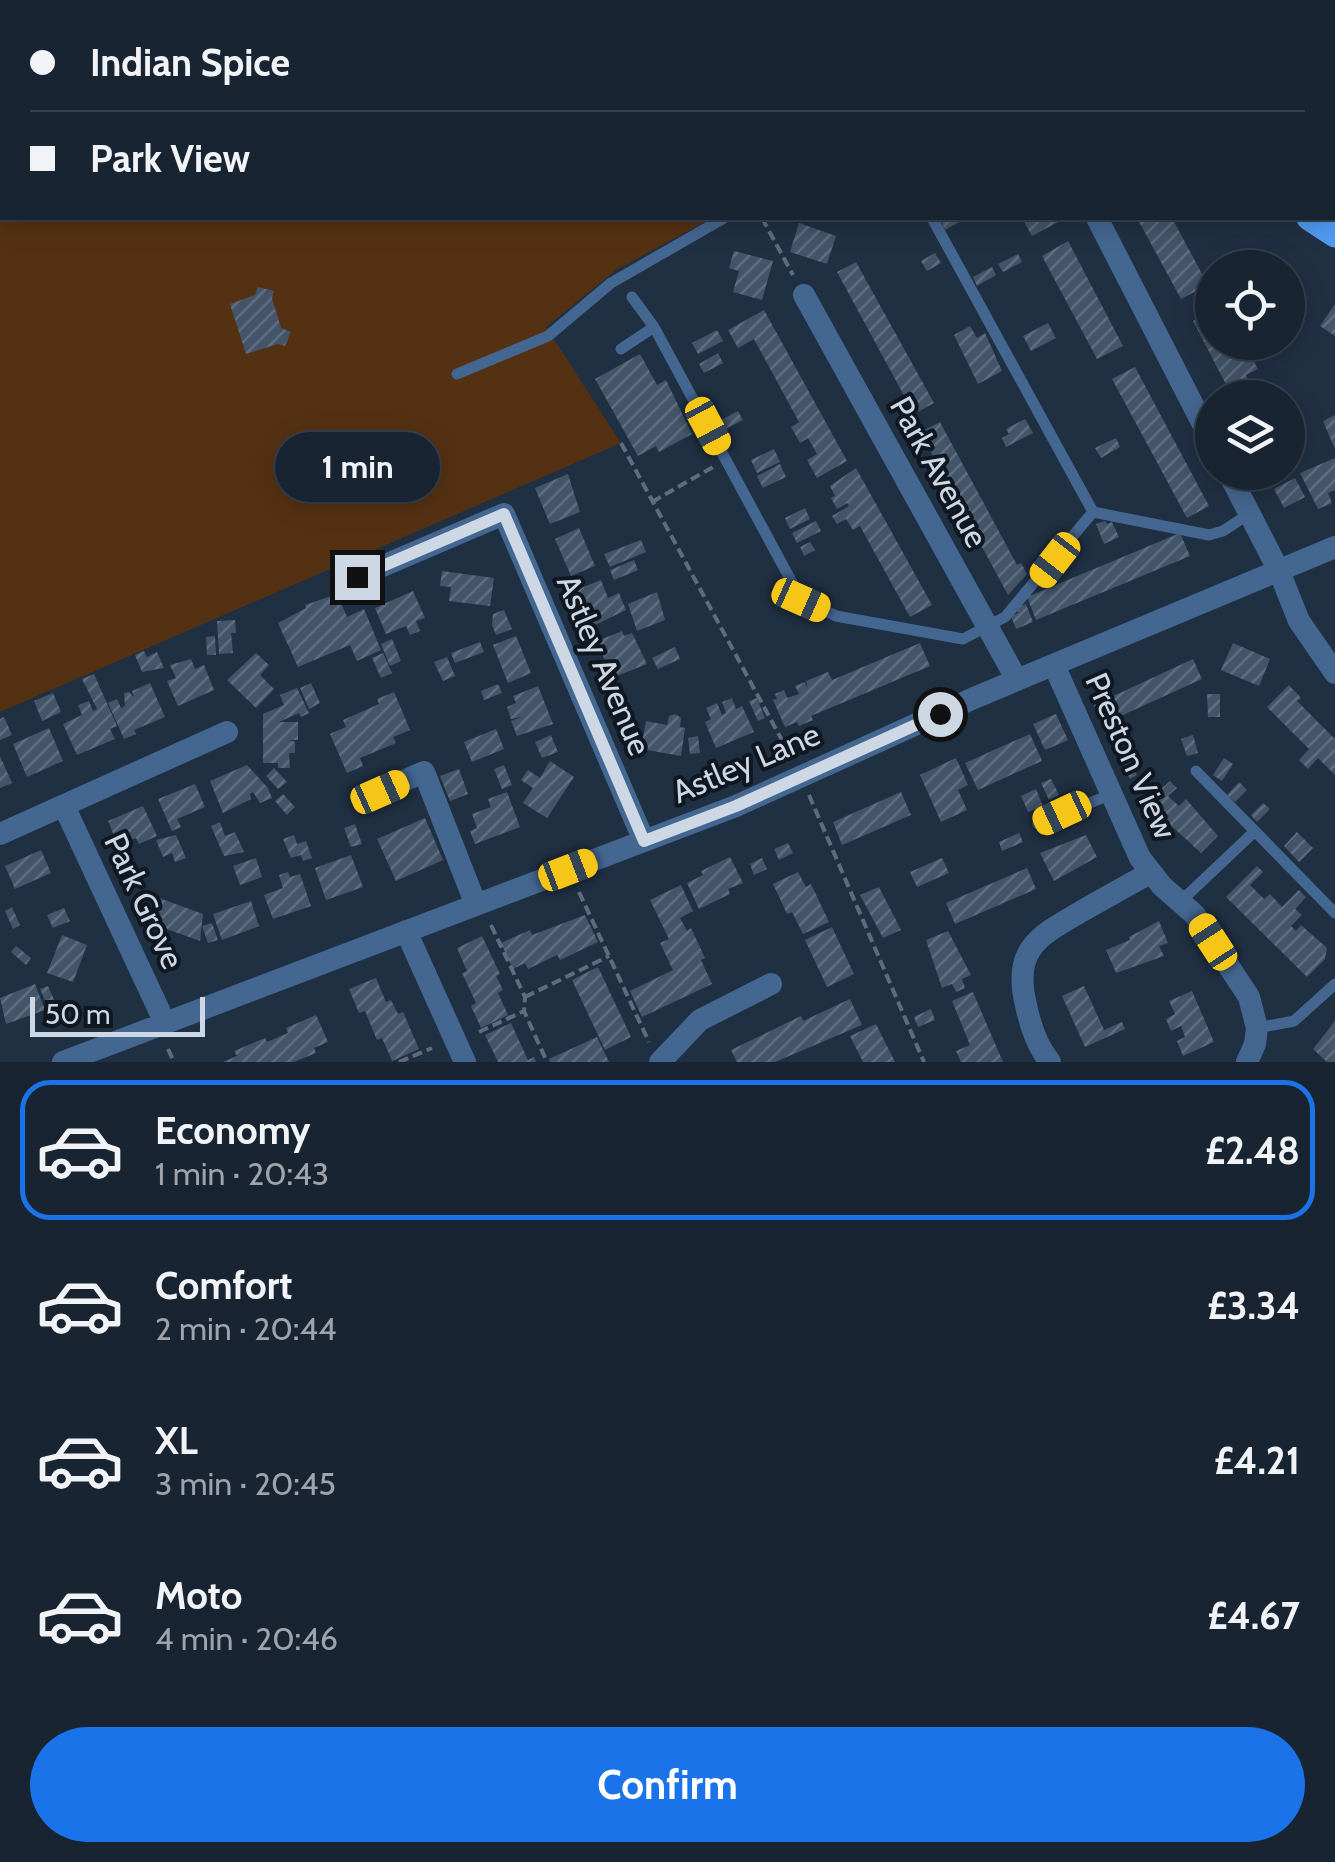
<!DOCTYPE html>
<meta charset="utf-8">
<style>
body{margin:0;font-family:Cabin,sans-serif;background:#212c3a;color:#f1f3f6;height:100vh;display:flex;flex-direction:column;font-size:38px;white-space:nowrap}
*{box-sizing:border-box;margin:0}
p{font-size:32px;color:#9fa4ac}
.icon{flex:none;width:55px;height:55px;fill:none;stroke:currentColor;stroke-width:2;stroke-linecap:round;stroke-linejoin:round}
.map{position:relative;height:1062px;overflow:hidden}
.sheet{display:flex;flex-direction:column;background:#182432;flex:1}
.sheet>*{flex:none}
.hud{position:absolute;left:0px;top:0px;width:1335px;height:220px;box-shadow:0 5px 25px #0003,0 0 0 2px #36414d;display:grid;align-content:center;height:220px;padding:0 30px;background:#182432}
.controls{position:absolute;left:1195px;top:250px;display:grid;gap:20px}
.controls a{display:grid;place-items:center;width:110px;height:110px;border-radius:50%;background:#182432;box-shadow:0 5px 25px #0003,0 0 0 2px #36414d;font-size:50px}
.scale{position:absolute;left:30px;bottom:25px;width:175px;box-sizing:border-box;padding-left:10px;border:5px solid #ced8e4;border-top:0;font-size:28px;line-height:35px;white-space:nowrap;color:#ced8e4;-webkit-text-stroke:8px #101720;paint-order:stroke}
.end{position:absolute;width:45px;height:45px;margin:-22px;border:12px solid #ced8e4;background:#111;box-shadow:0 0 0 5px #111}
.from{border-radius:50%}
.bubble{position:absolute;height:70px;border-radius:35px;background:#182432;box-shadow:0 5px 25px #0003,0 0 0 2px #36414d;font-size:32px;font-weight:800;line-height:70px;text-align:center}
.car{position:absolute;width:30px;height:60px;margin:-30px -15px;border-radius:12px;box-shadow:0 0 8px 2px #0007;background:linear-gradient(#f5c518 24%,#345 0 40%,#f5c518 0 76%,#345 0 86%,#f5c518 0)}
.hud b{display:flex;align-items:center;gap:35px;height:95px;font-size:38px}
.hud b+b{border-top:2px solid #36414d}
.hud i{width:25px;height:25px;background:#f1f3f6}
ul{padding:18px 0 0;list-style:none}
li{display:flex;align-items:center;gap:30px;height:140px;margin:0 20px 15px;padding:0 10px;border:5px solid transparent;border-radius:30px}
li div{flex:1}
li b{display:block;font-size:38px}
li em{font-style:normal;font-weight:800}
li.selected{border-color:#1a73e8}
li>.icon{width:90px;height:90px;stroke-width:1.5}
.button{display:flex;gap:20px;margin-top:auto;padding:20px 30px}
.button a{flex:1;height:115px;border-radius:60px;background:#1a73e8;color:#fff;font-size:40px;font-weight:800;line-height:115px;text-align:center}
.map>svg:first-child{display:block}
.green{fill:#553113}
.building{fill:url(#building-hatch)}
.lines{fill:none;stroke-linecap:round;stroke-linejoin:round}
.path{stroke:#5e6c7d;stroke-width:4;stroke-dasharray:10 5;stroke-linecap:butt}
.service{stroke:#446791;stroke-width:11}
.minor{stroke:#446791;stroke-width:22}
.primary{stroke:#529bf3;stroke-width:25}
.route{stroke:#ced8e4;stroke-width:12}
.labels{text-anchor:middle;stroke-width:8;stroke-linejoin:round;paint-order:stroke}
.street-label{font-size:32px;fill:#ced8e4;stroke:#101720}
</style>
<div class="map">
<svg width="1335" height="1062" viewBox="0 0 1335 1062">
<defs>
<pattern id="building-hatch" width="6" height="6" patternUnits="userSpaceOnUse" patternTransform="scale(2.5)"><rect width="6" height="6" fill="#44556a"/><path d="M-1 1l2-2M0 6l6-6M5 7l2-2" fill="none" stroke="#5e6d7f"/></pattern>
</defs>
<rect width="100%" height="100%" fill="#203043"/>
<path class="green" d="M0 0 665 2H2V218H712L616 270 546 327 621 443 0 712Z"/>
<path class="building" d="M947 218H959L961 221 945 230 941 221Z
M1022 218H1055L1058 222 1032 236Z
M1137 218H1172L1208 285 1181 299Z
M799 223 836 236 827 264 790 252Z
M1068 241 1123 346 1097 359 1042 256Z
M734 251 773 261 762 300 733 292 739 271 729 268Z
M935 253 941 263 927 271 921 261Z
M1018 254 1022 262 1003 272 998 264Z
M856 262 934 403 914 414 837 272Z
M992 267 996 275 977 286 973 277Z
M258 287 274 291 272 298 281 328 291 332 285 346 278 344 246 354 230 304 255 295Z
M1335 304V336L1320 326Z
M764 310 847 461 817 478 807 460 817 454 808 438 800 443 791 427 799 422 754 339 738 348 728 330Z
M1212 311V342H1229L1233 351 1241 347 1248 360 1252 358 1258 369 1246 375 1258 398H1233L1193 321Z
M1048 323 1056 338 1031 351 1023 336Z
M970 326 977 338 985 333 1002 371 978 384 954 335Z
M717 330 723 341 698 354 692 343Z
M718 353 723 363 704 373 699 364Z
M640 354 657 385 666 380 692 434 659 452 656 446 638 456 595 379Z
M1135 367 1209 506 1187 518 1112 379Z
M738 411 743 420 724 430 719 421Z
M1335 415V449L1323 421Z
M1025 419 1033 433 1006 447 1002 438 1009 434 1006 429Z
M940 422 1017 565 1021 563 1027 574 1008 595 920 432Z
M1116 438 1120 447 1101 458 1095 448Z
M774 449 780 462 757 473 751 460Z
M1335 458V490L1328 493 1332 503 1318 509 1300 473Z
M780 464 786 477 763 488 757 476Z
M856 468 932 605 910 617 860 526 853 530 846 519 837 524 832 516 849 506 847 503 837 509 831 498 835 496 830 486Z
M568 474 580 512 550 524 535 488Z
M1295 478 1305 497 1284 508 1274 489Z
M805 508 810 519 790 529 785 518Z
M816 521 821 531 797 543 792 533Z
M1105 521 1107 524 1112 522 1119 537 1104 544 1096 524Z
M579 528 595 566 571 576 555 539Z
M1180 533 1190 556 1036 620 1027 597Z
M641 540 646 552 610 567 604 554Z
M810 542 815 550 804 556 800 547Z
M634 560 638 570 614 580 610 570Z
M442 571 494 578 490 606 449 601 451 587 440 586Z
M601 580 608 598 619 593 626 610 591 627 576 590Z
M413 591 425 618 416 621 420 631 410 635 406 626 386 634 375 608Z
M657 592 665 620 637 631 628 604Z
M337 594 347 617 364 609 381 650 357 661 350 645 298 667 278 623 306 608 305 605Z
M1026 604 1033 622 1016 629 1011 616 1018 613 1016 608Z
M504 610 512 629 496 635 492 625 493 614Z
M235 620 236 633H231L233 653 219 654 217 621Z
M622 631 624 636 632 633 647 664 612 678 597 641Z
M215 636 216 655H207L206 637Z
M516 636 531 673 508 683 493 645Z
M392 639 401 661 390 666 381 644Z
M480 642 484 652 455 663 451 653Z
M920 643 930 666 811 716 813 720 799 726 797 722 785 727 773 700 777 699 775 694 784 690 787 698 799 694 795 686 805 682 808 690 806 681 828 672 832 680Z
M1233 643 1270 659 1259 686 1221 670Z
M675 647 680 659 658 669 652 658Z
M144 651 147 657 157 652 164 668 142 672 135 655Z
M256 653 269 665 260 675 274 689 256 708 227 680Z
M383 653 392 673 381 678 372 658Z
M447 657 455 676 443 681 434 662Z
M191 659 195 669 204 665 214 690 178 706 167 681 176 678 170 665Z
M1193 659 1202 679 1103 724 1094 705Z
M94 674 117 726 110 729 115 739 77 755 63 724 82 715 78 705 89 701 93 711 97 709 82 679Z
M150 683 165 717 134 730 136 734 124 739 108 703 117 699 121 708 125 706 124 693 129 692 134 697 132 691Z
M311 683 320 703 309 709 300 688Z
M498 684 502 693 484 700 481 691Z
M1289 685 1301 698 1297 701 1335 739V775L1318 758 1308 769 1299 760 1309 749 1267 707Z
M538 686 553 724 517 736 511 721 522 717 511 719 507 707 516 703 513 696Z
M297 688 309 713 301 717 299 713 279 722H298V740H289L295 742V753H289L290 768H278V763H263V714L284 705 280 695Z
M394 692 410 730 393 737 396 743 360 758 363 766 347 773 330 734 346 727 343 720 379 704 377 699Z
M53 693 61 712 42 721 34 701Z
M1207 694H1220V717H1208Z
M732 698 736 709 742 706 754 732 716 748 705 722 711 719 706 708 717 703 722 715 726 713 722 702Z
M757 698 765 718 758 721 749 701Z
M675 714 681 718 680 727 685 728 681 756 641 749 646 721 667 725 669 716Z
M1056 714 1068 740 1045 750 1033 724Z
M4 717 12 735 0 740V719Z
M49 728 63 761 27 777 13 744Z
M496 729 504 749 472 762 464 742Z
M1030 734 1042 761 978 790 965 763Z
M551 735 558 752 542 758 535 742Z
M1193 735 1198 753 1187 756 1181 739Z
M698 736 700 753 690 754 688 738Z
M0 756 12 783 0 788Z
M1128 757 1137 775 1130 779 1121 760Z
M956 758 968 785 958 790 967 810 941 822 920 775Z
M1224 758 1233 764 1222 781 1213 775Z
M550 761 574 777 547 818 523 803 533 788 521 780 528 770 540 778Z
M247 765 268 788 272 798 260 803 253 792 250 794 251 799 223 813 210 781Z
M504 765 512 785 502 789 494 769Z
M274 768 287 782 278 789 266 776Z
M459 769 468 794 450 801 440 776Z
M1051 779 1059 795 1049 800 1041 783Z
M1170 781 1177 788 1168 796 1179 806 1186 799 1218 836 1201 853 1165 820 1169 816 1150 799Z
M1239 782 1247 790 1235 802 1227 795Z
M195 784 205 807 177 819 181 827 172 831 158 799Z
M1036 789 1043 806 1028 812 1021 796Z
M507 792 520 827 475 844 470 831 477 828 472 814 491 807 488 799Z
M901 792 911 815 842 845 833 822Z
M283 794 295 807 287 815 275 801Z
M1263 803 1270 809 1257 822 1251 815Z
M143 806 157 836 139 844 136 838 118 845 108 821Z
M425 818 443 860 396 881 377 839Z
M220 822 225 836 235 832 244 852 224 856 211 826Z
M355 824 362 844 351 847 344 828Z
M1297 832 1313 848 1299 862 1284 846Z
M1019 833 1023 842 1002 851 999 842Z
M176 835 186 858 175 862 172 853 163 857 156 840Z
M294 835 297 844 306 841 312 858 303 861 301 855 291 858 283 839Z
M1086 835 1097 857 1054 881 1040 853Z
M788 843 793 853 779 860 774 849Z
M41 850 51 873 15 889 5 866Z
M351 855 363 887 326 900 315 868Z
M730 857 743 883 728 889 730 894 699 909 687 883 703 875 701 871Z
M256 858 262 877 240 885 233 866Z
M762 858 767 869 754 875 750 864Z
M942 858 949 873 917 887 910 872Z
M1257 866 1263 872 1250 885 1264 899 1270 894 1282 907 1299 890 1306 897 1295 909 1302 915 1291 926 1296 931 1301 925 1327 948 1325 959 1307 977 1226 897Z
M1027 868 1036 889 955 924 946 903Z
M288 872 290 877 300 874 311 906 273 919 264 895 283 888 279 875Z
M798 872 806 887 811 884 829 922 803 934 792 912 787 914 773 884Z
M681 885 693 911 680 918 687 931 691 928 705 958 701 960 712 984 642 1017 630 991 673 970 660 943 669 939 650 900Z
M879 887 901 930 883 938 860 895Z
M159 898 203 914 200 941 150 923Z
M251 901 259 926 222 940 213 914Z
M12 907 20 925 13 929 5 911Z
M64 908 70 921 53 928 47 915Z
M585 915 598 942 560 960 557 955 528 969 525 963 513 969 501 943 530 930 532 935Z
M1159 921 1168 943 1159 946 1164 956 1116 973 1106 950 1130 940 1129 937Z
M212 923 218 940 208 943 202 926Z
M832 927 854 974 827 987 805 940Z
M948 931 971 975 962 979 965 988 956 992 952 984 942 988 926 940Z
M62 935 87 945 73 982 47 973Z
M482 936 500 974 496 976 503 990 498 993 508 1015 481 1028 471 1006 476 1003 462 973 467 971 457 948Z
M16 946 31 958 26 965 11 952Z
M598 967 631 1037 605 1050 572 980Z
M376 978 386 1002 391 1000 398 1014 403 1012 419 1049 392 1061 382 1038 377 1040 365 1011 359 1013 349 989Z
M35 984 45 1010 6 1024 0 998Z
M48 986 55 1002 47 1005 40 989Z
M1084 986 1104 1030 1122 1022 1125 1029 1085 1047 1062 996Z
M1192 991 1214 1042 1183 1056 1177 1041 1185 1037 1181 1026 1171 1031 1166 1019 1175 1014 1169 1001Z
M973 992 984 1018 1003 1062H961L956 1051 970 1045 952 1001Z
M850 999 862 1025 775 1062H737L731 1050 801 1016 803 1021Z
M931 1009 935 1020 918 1027 914 1017Z
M316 1015 328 1042 314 1048 316 1053 294 1062H223L237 1056 234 1051 265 1038 267 1042 288 1033 286 1028Z
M1335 1021V1062H1327L1313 1049Z
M511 1023 528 1060 534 1057 536 1062H498L485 1035Z
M876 1024 895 1062H863L850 1036Z
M597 1037 609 1062H550L549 1059Z"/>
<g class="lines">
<path class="path" d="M762 218 793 275
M621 443 790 755
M652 502 713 467
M809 795 924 1062
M579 892 649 1042
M491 925 525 997 524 1011 547 1062
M525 997 609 956
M479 1032 524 1011
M168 1049 174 1062
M399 1062 432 1048"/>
<path class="service" d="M872 2 873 0
M932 218 1093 512 1209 535 1223 531 1249 514
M632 297 654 327 801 599 836 616 963 639 1005 617 1093 512
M621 349 654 327
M457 374 548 336 611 283 724 218
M1196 771 1335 913
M1038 824 1112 794
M1181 901 1254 832
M1257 1028 1294 1021 1335 984"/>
<path class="minor" d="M1323 0 1327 2
M1129 2 1131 0
M1097 218 1212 442
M804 295 1017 680
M1228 472 1279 571 1299 621 1335 673
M357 577 504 514 644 841
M1054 665 1140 858 1162 886 1195 915 1249 997 1257 1028 1255 1044 1247 1062
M380 791 424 772 476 905
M64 806 165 1023
M0 834 227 732
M406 931 465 1062
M63 1062 736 806 974 698 1335 547
M660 1062 700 1020 771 984
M1050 1062C1037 1046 1030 1025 1026 1005 1012 949 1039 936 1082 911 1105 898 1128 885 1150 873"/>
<path class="primary" d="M980 0 984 2
M1309 218 1335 235"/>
</g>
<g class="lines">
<path class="route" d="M357 577 504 514 644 841 736 806 940 714"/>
</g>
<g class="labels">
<g class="street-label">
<text transform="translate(939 472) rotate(61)" y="11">Park Avenue</text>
<text transform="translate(604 665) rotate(67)" y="11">Astley Avenue</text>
<text transform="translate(1131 756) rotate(66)" y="11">Preston View</text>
<text transform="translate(746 763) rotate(-23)" y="11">Astley Lane</text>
<text transform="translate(144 901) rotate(65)" y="11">Park Grove</text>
</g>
</g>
</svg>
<div class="controls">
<a><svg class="icon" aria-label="locate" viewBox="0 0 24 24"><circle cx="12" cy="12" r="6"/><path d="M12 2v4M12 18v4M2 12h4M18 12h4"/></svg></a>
<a><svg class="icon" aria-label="layers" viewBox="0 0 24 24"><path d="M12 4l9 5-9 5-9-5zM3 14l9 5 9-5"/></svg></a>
</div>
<div class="scale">50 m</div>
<i class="end from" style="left:940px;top:714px"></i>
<i class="end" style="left:357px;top:577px"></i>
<div class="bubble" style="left:275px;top:432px;width:165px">1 min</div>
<i class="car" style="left:708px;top:426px;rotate:152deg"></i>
<i class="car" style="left:1055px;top:560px;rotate:218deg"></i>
<i class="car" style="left:801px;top:600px;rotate:114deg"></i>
<i class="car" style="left:380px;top:792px;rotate:66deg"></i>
<i class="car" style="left:1062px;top:813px;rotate:245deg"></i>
<i class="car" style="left:568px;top:870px;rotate:69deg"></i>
<i class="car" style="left:1213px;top:942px;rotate:327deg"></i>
<div class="hud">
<b><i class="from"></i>Indian Spice</b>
<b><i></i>Park View</b>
</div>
</div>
<section class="sheet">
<ul>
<li class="selected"><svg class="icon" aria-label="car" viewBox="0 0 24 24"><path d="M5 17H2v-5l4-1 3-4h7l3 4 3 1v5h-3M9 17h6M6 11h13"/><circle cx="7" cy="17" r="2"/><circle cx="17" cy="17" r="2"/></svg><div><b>Economy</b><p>1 min · 20:43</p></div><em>£2.48</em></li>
<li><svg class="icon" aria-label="car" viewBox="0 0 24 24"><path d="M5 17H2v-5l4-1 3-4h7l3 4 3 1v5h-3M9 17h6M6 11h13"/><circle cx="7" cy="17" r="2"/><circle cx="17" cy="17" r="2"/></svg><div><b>Comfort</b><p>2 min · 20:44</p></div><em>£3.34</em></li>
<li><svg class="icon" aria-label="car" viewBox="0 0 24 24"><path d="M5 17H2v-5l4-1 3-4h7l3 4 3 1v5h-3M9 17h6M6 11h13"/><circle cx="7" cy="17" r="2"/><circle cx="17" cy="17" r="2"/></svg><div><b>XL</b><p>3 min · 20:45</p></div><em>£4.21</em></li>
<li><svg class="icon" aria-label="car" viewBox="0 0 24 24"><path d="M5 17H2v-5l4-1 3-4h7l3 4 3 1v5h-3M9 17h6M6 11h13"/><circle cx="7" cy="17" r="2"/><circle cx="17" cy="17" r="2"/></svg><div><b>Moto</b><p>4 min · 20:46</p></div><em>£4.67</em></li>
</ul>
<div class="button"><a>Confirm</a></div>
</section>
